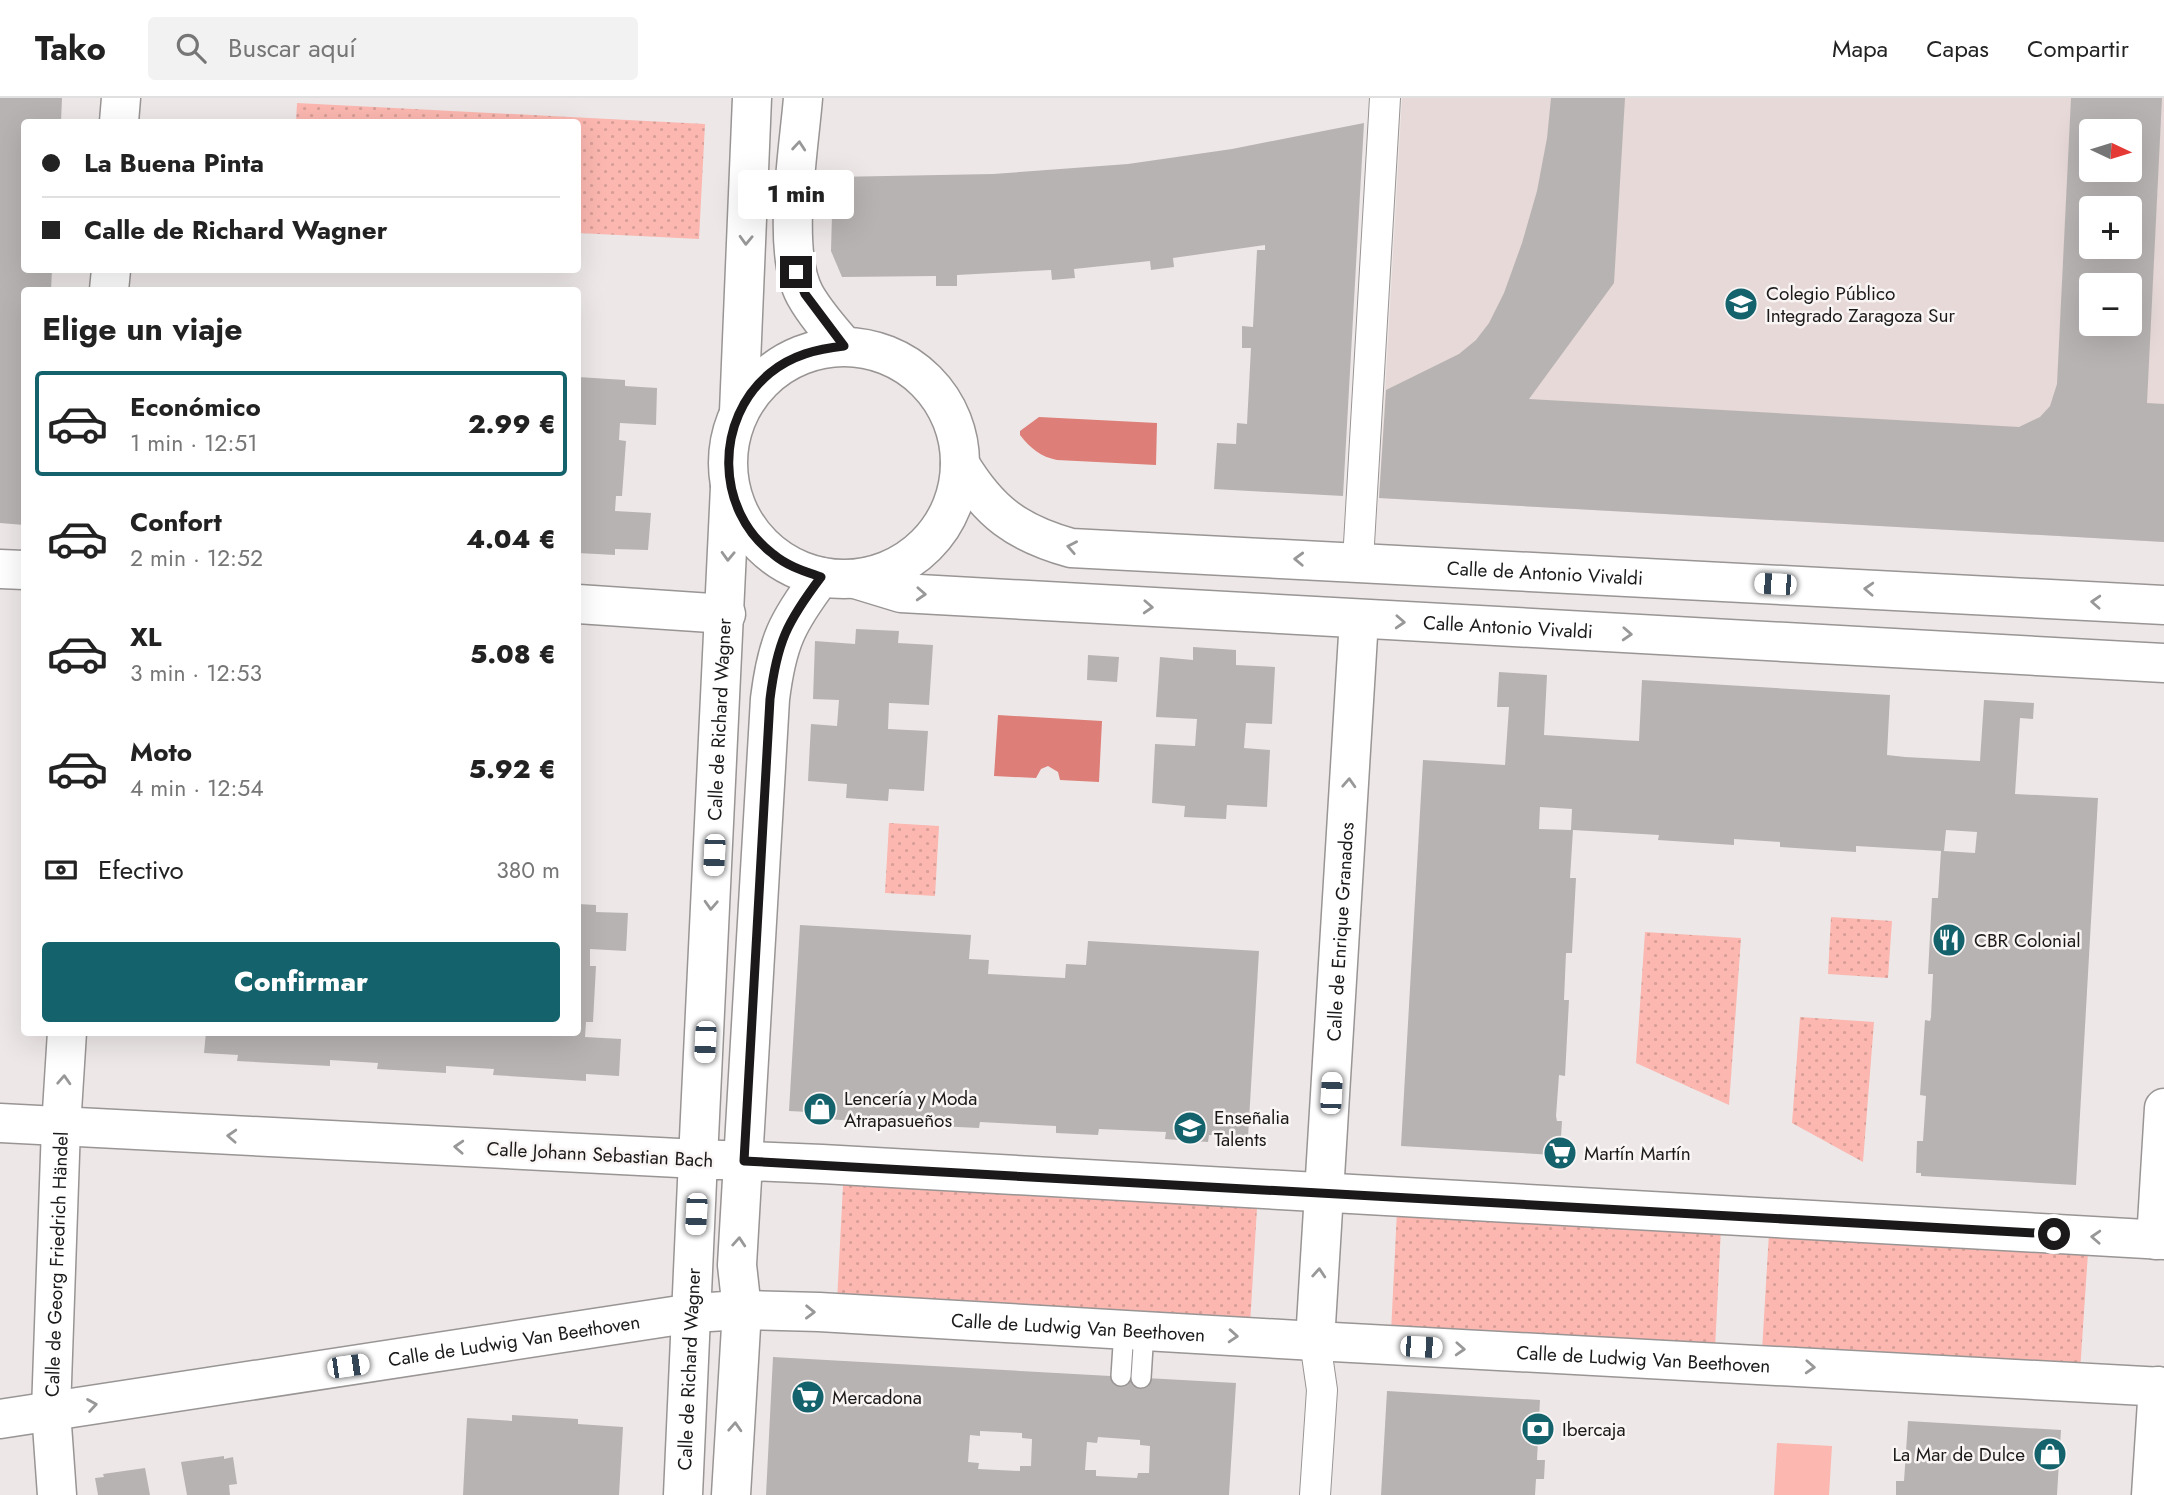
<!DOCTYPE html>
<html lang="es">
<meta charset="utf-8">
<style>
body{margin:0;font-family:Jost,sans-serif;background:#f2f2f2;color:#222;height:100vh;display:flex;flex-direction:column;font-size:26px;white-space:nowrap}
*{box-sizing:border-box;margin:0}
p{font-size:23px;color:#767676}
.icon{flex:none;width:38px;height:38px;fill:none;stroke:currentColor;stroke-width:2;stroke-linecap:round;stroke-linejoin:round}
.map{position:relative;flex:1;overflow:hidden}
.sheet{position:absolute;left:21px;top:189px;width:560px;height:749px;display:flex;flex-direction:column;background:#fff;border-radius:7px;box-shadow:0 7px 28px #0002}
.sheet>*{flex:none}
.guide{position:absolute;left:21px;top:21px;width:560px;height:154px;border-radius:7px;box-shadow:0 7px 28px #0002;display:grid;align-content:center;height:154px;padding:0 21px;background:#fff}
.needle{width:46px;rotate:94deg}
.fabs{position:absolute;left:2079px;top:21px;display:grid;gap:14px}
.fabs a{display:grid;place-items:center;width:63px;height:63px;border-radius:7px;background:#fff;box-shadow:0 7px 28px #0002;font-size:35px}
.end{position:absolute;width:32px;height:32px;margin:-16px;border:9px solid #1b1919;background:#fff;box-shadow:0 0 0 4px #fff}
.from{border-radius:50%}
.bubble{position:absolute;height:49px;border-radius:7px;background:#fff;box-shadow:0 7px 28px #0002;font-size:23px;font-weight:800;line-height:49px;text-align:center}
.car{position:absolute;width:21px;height:42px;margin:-21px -10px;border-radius:9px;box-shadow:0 0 5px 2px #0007;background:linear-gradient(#fff 24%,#345 0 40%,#fff 0 76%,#345 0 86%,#fff 0)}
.guide b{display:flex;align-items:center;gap:24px;height:66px;font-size:26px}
.guide b+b{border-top:2px solid #e0e0e0}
.guide i{width:18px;height:18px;background:#222}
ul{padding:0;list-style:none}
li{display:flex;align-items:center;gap:21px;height:105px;margin:0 14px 10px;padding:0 7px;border:4px solid transparent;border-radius:7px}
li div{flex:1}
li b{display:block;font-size:26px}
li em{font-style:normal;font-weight:800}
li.active{border-color:#14626b}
li>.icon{width:63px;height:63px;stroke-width:1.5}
h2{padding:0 21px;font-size:32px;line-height:84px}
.pay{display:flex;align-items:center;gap:18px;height:77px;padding:0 21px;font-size:26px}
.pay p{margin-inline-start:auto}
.cta{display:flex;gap:14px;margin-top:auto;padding:14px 21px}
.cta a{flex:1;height:80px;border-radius:7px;background:#14626b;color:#fff;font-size:28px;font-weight:800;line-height:80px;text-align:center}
header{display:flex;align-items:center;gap:42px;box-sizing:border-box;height:98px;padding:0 35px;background:#fff;border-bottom:2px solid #e0e0e0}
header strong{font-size:33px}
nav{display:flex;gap:38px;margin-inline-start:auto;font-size:24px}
.search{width:490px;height:63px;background:#f2f2f2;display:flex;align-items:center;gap:18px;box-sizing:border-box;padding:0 24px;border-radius:7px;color:#767676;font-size:26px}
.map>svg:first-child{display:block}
.built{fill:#e6d9d7;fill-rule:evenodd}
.grass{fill:#fbb7b0}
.park{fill:url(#park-dots)}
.water{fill:#dd7f78}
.building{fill:#b8b3b3;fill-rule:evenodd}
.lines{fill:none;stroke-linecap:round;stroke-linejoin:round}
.service-casing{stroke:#999594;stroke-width:22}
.pedestrian-casing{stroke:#999594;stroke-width:32}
.minor-casing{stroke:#999594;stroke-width:41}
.tertiary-casing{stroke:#999594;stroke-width:41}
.service{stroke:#fff;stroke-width:19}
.pedestrian{stroke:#fff;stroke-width:30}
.minor{stroke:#fff;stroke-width:38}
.tertiary{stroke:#fff;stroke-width:38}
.oneway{stroke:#989898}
.route{stroke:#1b1919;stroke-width:9}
.labels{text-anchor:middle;stroke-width:5;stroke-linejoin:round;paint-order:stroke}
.poi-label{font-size:19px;fill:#1b1919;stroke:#faf5f5;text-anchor:start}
.street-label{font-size:19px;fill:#1b1919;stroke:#faf5f5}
</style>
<header>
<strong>Tako</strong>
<div class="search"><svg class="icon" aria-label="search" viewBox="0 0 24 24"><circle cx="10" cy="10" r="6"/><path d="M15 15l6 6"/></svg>Buscar aquí</div>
<nav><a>Mapa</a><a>Capas</a><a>Compartir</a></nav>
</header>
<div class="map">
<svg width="2164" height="1397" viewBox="0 0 2164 1397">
<defs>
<pattern id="park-dots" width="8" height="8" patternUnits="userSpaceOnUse" patternTransform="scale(1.75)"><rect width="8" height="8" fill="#fbb7b0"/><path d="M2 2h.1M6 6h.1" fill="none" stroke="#d79d97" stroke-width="1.8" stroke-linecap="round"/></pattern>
</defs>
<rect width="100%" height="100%" fill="#ede8e7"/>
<path class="built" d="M1402 0H2164V444L1379 400ZM2091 33H2130V72H2091ZM2091 110H2130V149H2091ZM2091 187H2130V226H2091Z"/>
<path class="grass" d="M1777 1345 1832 1348 1829 1397H1774Z"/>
<path class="park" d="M297 5 705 26 699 141 578 135V24H296Z
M889 725 939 728 935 798 885 795Z
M1831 819 1892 823 1888 880 1828 876Z
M1645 834 1741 840 1729 1007 1636 965Z
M1800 919 1874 924 1863 1064 1792 1025Z
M843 1087 1257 1110 1250 1227 837 1204Z
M1397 1113 1721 1130 1715 1251 1391 1234Z
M1769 1135 2088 1155 2080 1273 1762 1253Z"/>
<path class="water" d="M1039 319 1157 325 1156 367 1057 362C1041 359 1030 350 1020 337V333Z
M998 617 1102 623 1099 684 1060 682 1058 674 1048 668 1041 671 1036 680 994 678Z"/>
<path class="building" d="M0 0H62L61 24H24V172H52L51 192H24V427L0 425Z
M1551 0H1625L1614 185 1529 301 2019 329 2040 319 2050 308 2057 286 2071 0H2162L2147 305 2164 306V444L1379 400 1386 292 1459 256 1476 242 1489 225 1504 195 1522 145 1537 93 1547 40ZM2091 33H2130V72H2091ZM2091 110H2130V149H2091ZM2091 187H2130V226H2091Z
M1364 25 1343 398 1214 391 1217 345 1236 346 1237 325 1247 326 1251 250H1242V228L1253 229 1257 152H1265V147L1173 160 1174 169 1151 172 1150 163 1074 171 1075 180 1052 182 1051 172 957 177V188H936V178L842 179 831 153 833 79 993 76 1128 66 1232 51Z
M578 279 625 282V288L657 290 656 327 620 325 619 342 626 343 622 398H616L615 413 651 415 648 452 615 451V457L578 455Z
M856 531 899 533 898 545 933 547 929 607 889 605 888 631 928 633 924 693 889 691 888 703 846 700 847 686 808 683 811 626 837 628 839 602 813 601 815 543 855 546Z
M1193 549 1236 552V567L1275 569 1272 626 1246 625 1244 650 1270 652 1267 709 1227 707 1226 721 1184 719 1185 708 1152 705 1155 646 1195 648 1197 621 1156 619 1160 559 1193 562Z
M1088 557 1119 559 1117 584 1087 582Z
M1499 574 1547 577 1544 637 1620 642 1639 643 1642 582 1890 597 1887 657 1905 659 1980 663 1984 602 2034 605 2033 621 2020 620 2015 696 2098 700 2076 1087 1921 1078V1075H1916L1917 1043H1923L1926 998 1920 997 1925 922 1930 923 1931 919 1933 876H1928L1932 800H1938L1941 753 1856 748V754L1780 749V744L1734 741V747L1658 742 1659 737 1573 732 1570 780H1576L1572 855H1566L1564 902H1569L1565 978 1559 977 1556 1018 1557 1023H1562L1560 1055 1554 1054V1057L1401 1048 1423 662 1505 667 1509 609H1497ZM1540 709 1572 711 1571 732 1539 731ZM1946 732 1977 734 1975 755 1944 753Z
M578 806 596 807V814L628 815 626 853 590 851V868H596L593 924H586L585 939 621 941 619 978 586 976V983L493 977 494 971 446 968V975L377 971 378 965 330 962V968L237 963 238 957 204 955 206 934H578Z
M800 827 971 837 969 861 989 862 988 876 1065 880 1066 866 1086 867 1088 843 1259 853 1248 1039 1209 1037 1208 1044 1165 1041 1166 1034 1099 1031 1098 1037 1056 1035V1028L980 1024 979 1030 937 1028V1021L870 1017V1024L827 1021V1015L789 1013Z
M773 1259 1236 1285 1229 1397H766ZM980 1333 1022 1335V1340L1032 1341 1031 1368H1020V1373L978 1371 979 1365 968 1364 970 1337 980 1338ZM1098 1339 1140 1342V1347L1150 1348 1149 1375H1138L1137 1380 1096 1378V1372H1085L1087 1344 1097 1345Z
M1387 1293 1540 1302 1537 1362H1545L1544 1381H1536L1535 1397H1381Z
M512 1317 578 1321V1326L623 1329 619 1397H463L467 1320 512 1323Z
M1908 1323 2061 1332 2057 1397H1896V1383H1904Z
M224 1358V1361L233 1359 237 1386 229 1387 230 1397H187L181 1364Z
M145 1370 150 1397H98L95 1380 104 1379 103 1376Z"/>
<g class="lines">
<defs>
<path id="service" d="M1121 1278 1124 1232
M1141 1280 1144 1233"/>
<path id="pedestrian" d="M1358 463 1385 0
M1315 1397 1322 1292 1315 1243"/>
<g id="minor">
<path d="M803 0C799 51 781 153 805 197 815 215 830 232 844 248"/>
<path d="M119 24 121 0"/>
<path d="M109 192 111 172"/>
<circle cx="844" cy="365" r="116"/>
<path d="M739 314 752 0"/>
<path id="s1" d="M960 366C989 414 1017 435 1071 450L2164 507"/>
<path d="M0 471 24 472"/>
<path id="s2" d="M855 481 901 495 2164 565"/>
<path d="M578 506 726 516"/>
<path id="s3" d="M0 1025 698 1061 730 389"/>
<path d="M2156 1142 2164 1010"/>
<path id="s4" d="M1315 1243 1359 521"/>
<path id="s5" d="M0 1321 693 1215 742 1212 737 1167 770 601C777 544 787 524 821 479"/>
<path id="s6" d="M57 1397 51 1313 61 1029 67 934"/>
<path d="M2151 1397 2158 1288"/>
</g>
<g id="tertiary">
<path id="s7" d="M683 1397 698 1061 822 1066 2164 1142"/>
<path id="s8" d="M731 1397 742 1212 819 1214 1315 1243 2164 1289"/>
</g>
</defs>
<use href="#service" class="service-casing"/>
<use href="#pedestrian" class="pedestrian-casing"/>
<use href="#minor" class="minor-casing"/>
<use href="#tertiary" class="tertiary-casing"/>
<use href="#service" class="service"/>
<use href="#pedestrian" class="pedestrian"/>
<use href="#minor" class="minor"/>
<use href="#tertiary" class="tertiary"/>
</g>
<defs><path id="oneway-chevron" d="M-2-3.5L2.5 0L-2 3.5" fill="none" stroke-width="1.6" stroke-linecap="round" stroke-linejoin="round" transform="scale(1.75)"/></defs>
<g class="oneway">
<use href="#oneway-chevron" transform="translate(799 48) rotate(-85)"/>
<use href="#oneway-chevron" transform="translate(746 142) rotate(92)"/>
<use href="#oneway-chevron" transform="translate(1072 449) rotate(-169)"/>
<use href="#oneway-chevron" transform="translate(728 458) rotate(92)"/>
<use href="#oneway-chevron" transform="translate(1299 461) rotate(-178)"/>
<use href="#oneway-chevron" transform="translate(1869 491) rotate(-177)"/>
<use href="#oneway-chevron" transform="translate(921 496) rotate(3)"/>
<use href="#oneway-chevron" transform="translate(2096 504) rotate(-177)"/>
<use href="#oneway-chevron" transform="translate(1148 509) rotate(3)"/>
<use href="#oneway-chevron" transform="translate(1400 524) rotate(3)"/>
<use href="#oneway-chevron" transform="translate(1627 536) rotate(3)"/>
<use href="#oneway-chevron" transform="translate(1349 685) rotate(-87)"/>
<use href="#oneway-chevron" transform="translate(711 807) rotate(93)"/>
<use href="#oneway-chevron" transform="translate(64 982) rotate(-87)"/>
<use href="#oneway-chevron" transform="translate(232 1038) rotate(-177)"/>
<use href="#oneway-chevron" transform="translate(459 1049) rotate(-177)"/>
<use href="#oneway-chevron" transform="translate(2096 1139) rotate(-177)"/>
<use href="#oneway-chevron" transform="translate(739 1144) rotate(-86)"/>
<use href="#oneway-chevron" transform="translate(1319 1175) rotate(-86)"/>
<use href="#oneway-chevron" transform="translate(810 1214) rotate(1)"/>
<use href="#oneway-chevron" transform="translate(1233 1238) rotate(4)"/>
<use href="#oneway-chevron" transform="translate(1460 1251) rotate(3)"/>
<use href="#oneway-chevron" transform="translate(1810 1269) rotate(3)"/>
<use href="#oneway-chevron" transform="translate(92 1307) rotate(-9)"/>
<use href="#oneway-chevron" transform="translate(735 1329) rotate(-87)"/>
</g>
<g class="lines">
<path class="route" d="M796 174 805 196 844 248C817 251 792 257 770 275 714 321 715 412 773 456 787 468 804 473 821 479 787 524 777 544 770 601L744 1063 2054 1136"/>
</g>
<defs>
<symbol id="school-disc" viewBox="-11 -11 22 22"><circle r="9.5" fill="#14626b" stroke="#faf5f5"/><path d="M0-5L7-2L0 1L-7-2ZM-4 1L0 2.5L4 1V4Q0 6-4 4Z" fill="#fff"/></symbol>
<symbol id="restaurant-disc" viewBox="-11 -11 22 22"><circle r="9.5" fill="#14626b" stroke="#faf5f5"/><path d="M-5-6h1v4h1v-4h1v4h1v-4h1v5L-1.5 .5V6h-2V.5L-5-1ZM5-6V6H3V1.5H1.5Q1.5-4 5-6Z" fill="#fff"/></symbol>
<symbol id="shop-disc" viewBox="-11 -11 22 22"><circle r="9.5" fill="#14626b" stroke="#faf5f5"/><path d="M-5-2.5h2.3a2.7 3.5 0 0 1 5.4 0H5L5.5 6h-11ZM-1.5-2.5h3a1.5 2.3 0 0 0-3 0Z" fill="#fff"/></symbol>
<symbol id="supermarket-disc" viewBox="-11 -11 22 22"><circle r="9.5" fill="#14626b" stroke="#faf5f5"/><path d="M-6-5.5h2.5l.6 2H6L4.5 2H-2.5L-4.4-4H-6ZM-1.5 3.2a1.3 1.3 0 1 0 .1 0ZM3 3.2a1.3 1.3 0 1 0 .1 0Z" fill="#fff"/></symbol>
<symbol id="bank-disc" viewBox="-11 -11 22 22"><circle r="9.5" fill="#14626b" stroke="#faf5f5"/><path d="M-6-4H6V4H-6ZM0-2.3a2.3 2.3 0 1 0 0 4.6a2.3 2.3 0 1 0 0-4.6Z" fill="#fff"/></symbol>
</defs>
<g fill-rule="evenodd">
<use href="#school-disc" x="1722" y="187" width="38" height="38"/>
<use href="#restaurant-disc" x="1930" y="823" width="38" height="38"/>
<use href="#shop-disc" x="801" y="992" width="38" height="38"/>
<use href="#school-disc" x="1171" y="1011" width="38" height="38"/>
<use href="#supermarket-disc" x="1541" y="1036" width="38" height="38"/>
<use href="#supermarket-disc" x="789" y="1280" width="38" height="38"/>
<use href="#bank-disc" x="1519" y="1312" width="38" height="38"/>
<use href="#shop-disc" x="2031" y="1337" width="38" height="38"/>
</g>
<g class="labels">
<g class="poi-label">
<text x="1766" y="202">Colegio Público<tspan x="1766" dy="22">Integrado Zaragoza Sur</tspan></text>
<text x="1974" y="849">CBR Colonial</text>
<text x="844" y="1007">Lencería y Moda<tspan x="844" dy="22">Atrapasueños</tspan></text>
<text x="1214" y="1026">Enseñalia<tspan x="1214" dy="22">Talents</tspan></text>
<text x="1584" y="1062">Martín Martín</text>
<text x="832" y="1306">Mercadona</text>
<text x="1562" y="1338">Ibercaja</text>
<text x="2025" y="1363" text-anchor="end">La Mar de Dulce</text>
</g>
<g class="street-label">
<text dy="7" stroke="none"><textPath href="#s1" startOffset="618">Calle de Antonio Vivaldi</textPath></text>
<text dy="7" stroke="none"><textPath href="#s2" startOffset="656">Calle Antonio Vivaldi</textPath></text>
<text dy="7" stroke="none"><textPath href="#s3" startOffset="1139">Calle de Richard Wagner</textPath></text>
<text dy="7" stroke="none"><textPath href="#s4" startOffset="410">Calle de Enrique Granados</textPath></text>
<text transform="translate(600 1056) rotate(3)" y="7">Calle Johann Sebastian Bach</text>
<text dy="7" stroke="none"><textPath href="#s6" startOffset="231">Calle de Georg Friedrich Händel</textPath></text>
<text dy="7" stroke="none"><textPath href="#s8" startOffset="522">Calle de Ludwig Van Beethoven</textPath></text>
<text dy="7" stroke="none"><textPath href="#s5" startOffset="520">Calle de Ludwig Van Beethoven</textPath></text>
<text dy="7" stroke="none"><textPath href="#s8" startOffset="1088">Calle de Ludwig Van Beethoven</textPath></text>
<text dy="7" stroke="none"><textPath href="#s7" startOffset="126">Calle de Richard Wagner</textPath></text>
</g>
</g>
</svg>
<div class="fabs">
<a><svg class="needle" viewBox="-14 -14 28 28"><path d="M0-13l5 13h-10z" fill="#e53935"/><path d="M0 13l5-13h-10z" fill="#767676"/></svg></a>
<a>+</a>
<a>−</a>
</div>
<i class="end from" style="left:2054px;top:1136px"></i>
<i class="end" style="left:796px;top:174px"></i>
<div class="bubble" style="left:738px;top:72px;width:116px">1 min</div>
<i class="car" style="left:1775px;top:486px;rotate:273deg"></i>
<i class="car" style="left:714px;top:757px;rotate:183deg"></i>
<i class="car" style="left:705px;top:944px;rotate:183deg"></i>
<i class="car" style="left:1331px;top:995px;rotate:3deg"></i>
<i class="car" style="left:696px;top:1116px;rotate:183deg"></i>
<i class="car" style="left:1421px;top:1249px;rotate:93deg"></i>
<i class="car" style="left:348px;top:1268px;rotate:82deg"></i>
<div class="guide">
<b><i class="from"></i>La Buena Pinta</b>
<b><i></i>Calle de Richard Wagner</b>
</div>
<section class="sheet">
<h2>Elige un viaje</h2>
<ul>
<li class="active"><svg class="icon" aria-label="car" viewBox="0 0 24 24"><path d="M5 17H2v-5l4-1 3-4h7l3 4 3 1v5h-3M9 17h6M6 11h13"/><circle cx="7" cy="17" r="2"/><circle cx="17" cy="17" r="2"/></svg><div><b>Económico</b><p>1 min · 12:51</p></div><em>2.99 €</em></li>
<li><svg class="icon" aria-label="car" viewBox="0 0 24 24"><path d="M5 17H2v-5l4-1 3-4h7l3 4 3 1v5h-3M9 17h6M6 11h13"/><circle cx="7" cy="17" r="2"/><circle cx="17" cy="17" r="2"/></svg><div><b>Confort</b><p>2 min · 12:52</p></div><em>4.04 €</em></li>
<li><svg class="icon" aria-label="car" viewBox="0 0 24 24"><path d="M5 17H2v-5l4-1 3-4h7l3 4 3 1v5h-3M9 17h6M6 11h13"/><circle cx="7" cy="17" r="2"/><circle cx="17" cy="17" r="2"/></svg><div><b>XL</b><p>3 min · 12:53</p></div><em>5.08 €</em></li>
<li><svg class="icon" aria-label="car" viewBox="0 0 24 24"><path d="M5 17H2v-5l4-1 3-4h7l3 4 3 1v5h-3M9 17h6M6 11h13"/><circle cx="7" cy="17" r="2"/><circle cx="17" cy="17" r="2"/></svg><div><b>Moto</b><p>4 min · 12:54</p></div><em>5.92 €</em></li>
</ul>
<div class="pay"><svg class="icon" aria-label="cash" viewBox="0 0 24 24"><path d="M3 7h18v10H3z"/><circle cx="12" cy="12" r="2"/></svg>Efectivo<p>380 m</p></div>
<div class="cta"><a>Confirmar</a></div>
</section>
</div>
